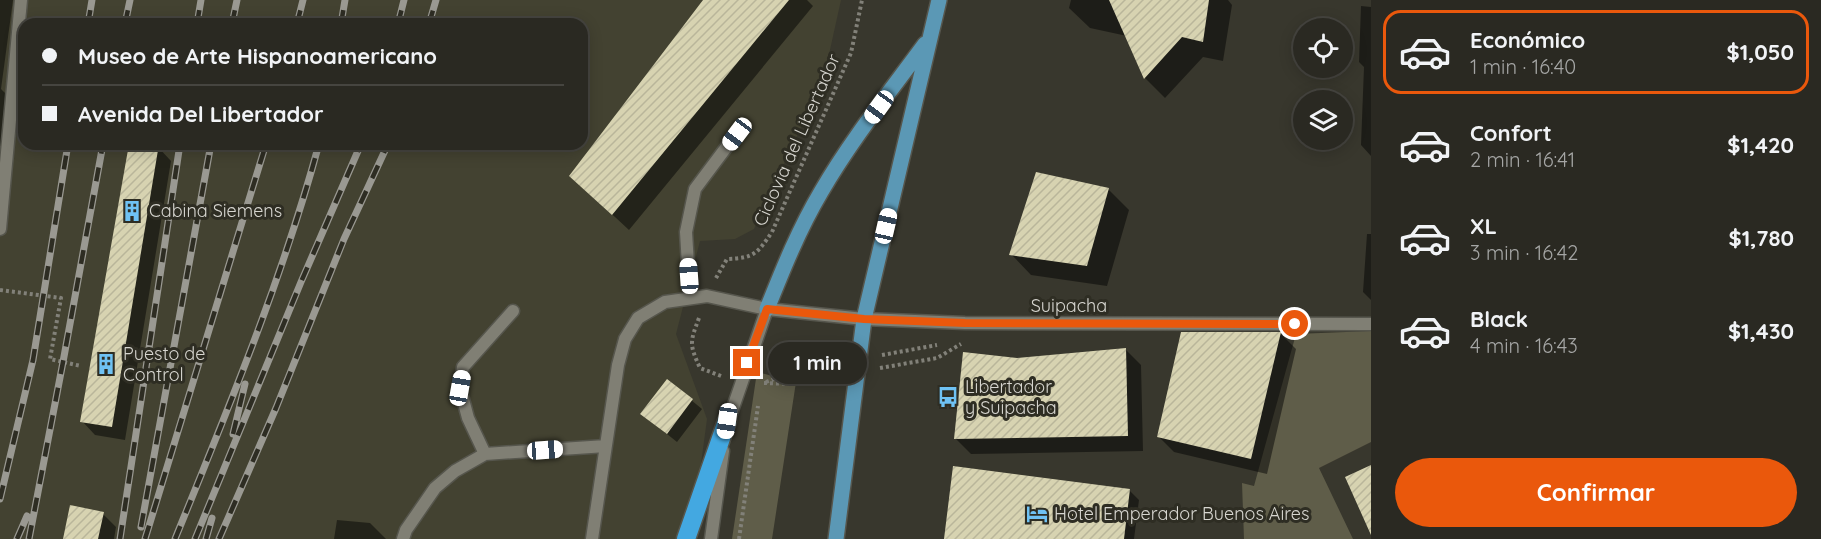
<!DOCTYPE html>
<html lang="es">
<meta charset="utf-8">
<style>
body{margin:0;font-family:Quicksand,sans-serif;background:#32312a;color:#f1f3f6;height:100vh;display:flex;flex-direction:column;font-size:22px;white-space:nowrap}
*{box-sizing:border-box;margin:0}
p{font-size:20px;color:#a5a6a5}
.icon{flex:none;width:33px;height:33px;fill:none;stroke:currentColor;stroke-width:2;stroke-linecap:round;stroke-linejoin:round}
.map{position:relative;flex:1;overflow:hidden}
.sheet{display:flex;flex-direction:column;background:#2a2922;width:450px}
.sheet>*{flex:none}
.banner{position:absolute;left:18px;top:18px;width:570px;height:132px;border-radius:18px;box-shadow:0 3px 15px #0003,0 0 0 2px #464540;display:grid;align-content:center;height:132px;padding:0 24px;background:#2a2922}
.fabs{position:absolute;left:1293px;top:18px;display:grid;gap:12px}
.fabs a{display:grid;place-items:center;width:60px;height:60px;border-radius:50%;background:#2a2922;box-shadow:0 3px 15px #0003,0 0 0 2px #464540;font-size:30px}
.end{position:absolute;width:27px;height:27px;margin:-14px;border:8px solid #ea580c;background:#fff;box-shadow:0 0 0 3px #fff}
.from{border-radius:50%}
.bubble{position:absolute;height:42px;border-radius:21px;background:#2a2922;box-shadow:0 3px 15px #0003,0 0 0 2px #464540;font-size:20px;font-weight:700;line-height:42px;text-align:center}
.car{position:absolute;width:18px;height:36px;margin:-18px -9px;border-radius:8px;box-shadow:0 0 4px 2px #0007;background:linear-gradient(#fff 24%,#345 0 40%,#fff 0 76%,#345 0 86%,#fff 0)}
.banner b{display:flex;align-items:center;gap:21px;height:57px;font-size:22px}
.banner b+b{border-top:2px solid #464540}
.banner i{width:15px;height:15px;background:#f1f3f6}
ul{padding:10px 0 0;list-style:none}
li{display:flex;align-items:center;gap:18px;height:84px;margin:0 12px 9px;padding:0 12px;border:3px solid transparent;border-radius:18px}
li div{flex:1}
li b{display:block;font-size:22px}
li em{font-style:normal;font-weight:700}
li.current{border-color:#ea580c}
li>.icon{width:54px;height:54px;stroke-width:1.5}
.button{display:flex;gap:12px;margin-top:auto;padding:12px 24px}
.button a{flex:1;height:69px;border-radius:36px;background:#ea580c;color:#fff;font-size:24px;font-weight:700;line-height:69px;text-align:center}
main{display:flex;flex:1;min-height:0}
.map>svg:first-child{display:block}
.built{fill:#434231;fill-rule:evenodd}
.park{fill:#5f5d49}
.shadow{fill:#0007}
.building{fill:url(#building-hatch)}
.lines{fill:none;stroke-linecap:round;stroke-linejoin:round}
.lane-casing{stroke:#56564d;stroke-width:15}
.street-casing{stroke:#56564d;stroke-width:15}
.primary-casing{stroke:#56564d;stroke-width:18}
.highway-casing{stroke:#56564d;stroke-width:21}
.path{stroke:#828179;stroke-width:4;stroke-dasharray:3 3;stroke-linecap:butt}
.lane{stroke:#807f74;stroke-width:12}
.street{stroke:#807f74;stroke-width:12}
.primary{stroke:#5b98b5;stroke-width:15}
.highway{stroke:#43a8e1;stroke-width:18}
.rail-casing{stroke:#9a9992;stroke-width:7}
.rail{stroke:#2e2d23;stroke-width:4.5;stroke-dasharray:14;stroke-linecap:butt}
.route{stroke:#ea580c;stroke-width:8}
.labels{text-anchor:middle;stroke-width:6;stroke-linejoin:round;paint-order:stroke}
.street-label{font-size:18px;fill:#d7d6d0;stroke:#2e2d23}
.poi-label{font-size:18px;fill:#d7d6d0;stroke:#2e2d23;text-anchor:start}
</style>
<main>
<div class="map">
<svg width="1371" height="539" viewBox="0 0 1371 539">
<defs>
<pattern id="building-hatch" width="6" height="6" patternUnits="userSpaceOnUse" patternTransform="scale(1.5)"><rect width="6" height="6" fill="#d7d3b1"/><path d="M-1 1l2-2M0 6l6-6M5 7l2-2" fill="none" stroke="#b9b69a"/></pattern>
</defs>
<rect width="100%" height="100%" fill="#38372d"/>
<path class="built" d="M0 0H841L824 77 754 229 735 239 700 241 676 334 707 419 691 539H0ZM24 24H582V144H24Z"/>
<path class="park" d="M1371 331V442L1319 468 1353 539H1244L1242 483 1254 486 1296 334Z
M757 372 796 382 772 539H732Z"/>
<path class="shadow" d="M0 0H13L1 89 11 99 0 182Z
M705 0H807L813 6 629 230 587 191Z
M1071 0H1228L1232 5 1223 61 1203 57 1165 98 1145 78 1127 36 1090 28 1069 8Z
M1361 6 1371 7V156L1361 145 1364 67 1359 62Z
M131 144 158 147 171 161 125 440 95 435 82 421Z
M1109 190 1129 210 1107 286 1031 275 1011 254Z
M1367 234H1371V300L1363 292Z
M1281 334 1296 349 1267 474 1174 452 1158 436Z
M1125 349 1141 365 1143 451 971 454 955 438 1017 359Z
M668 381 702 409 677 442 642 414Z
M1129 490 1139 500 1134 539H946Z
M103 514 116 527 114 539H65Z
M337 520 370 523 386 539H334Z"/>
<path class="building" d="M703 0H789L612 215 569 176Z
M1109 0H1209L1203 42 1182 37 1144 79Z
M129 144H159L112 427 80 422Z
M1036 172 1109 188 1087 266 1009 255Z
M1181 332H1281L1251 459 1157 437Z
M1126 348 1128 436 954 439 963 352 1017 358Z
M667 379 693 399 667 434 640 414Z
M1371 465V535L1345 477Z
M953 466 1130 489 1124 539H944Z
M70 505 104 512 98 539H63Z"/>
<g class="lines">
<defs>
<path id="lane" d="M0 229 21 0
M690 298 686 232 695 189 737 133
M485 454 468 418 460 388 463 367 513 311
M403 539 406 530 435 488 455 471 485 454 606 446
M592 539 618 365 625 339 638 318 665 302 707 296 767 309"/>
<path id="street" d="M726 428 767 309 864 319 965 323 1371 324
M711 539 723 451"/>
<path id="primary" d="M767 309C783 269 799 229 821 192 851 140 889 93 925 44
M836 539 864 319 939 0"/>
<path id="highway" d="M686 539 727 421"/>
</defs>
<use href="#lane" class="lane-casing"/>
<use href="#street" class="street-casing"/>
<use href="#primary" class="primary-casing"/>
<use href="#highway" class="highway-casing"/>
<path class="path" d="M716 278 727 259C754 258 757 254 772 232L851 53 862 0
M0 290 61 298 50 359 81 366
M699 318C690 342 689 344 700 368L721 376
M882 355 937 345
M880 368 937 358 961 344
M766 382 795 371 837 363
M764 383 793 384 834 377
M739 539 758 406"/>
<use href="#lane" class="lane"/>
<use href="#street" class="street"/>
<use href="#primary" class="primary"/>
<use href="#highway" class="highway"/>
<defs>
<path id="rail" d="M88 24 92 0
M125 24 130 0
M197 24 201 0
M232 24 237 0
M297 24 303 0
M341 24 345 0
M398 24 404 0
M429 24 436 0
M233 434 245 384
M0 499 33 360 68 144
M141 527 211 144
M17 539 27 516
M29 539 63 362 103 144
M120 539 180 144
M145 539 266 144
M175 539C228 409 282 280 319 144
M195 539 301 282 361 144
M206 539 212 518
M219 539 276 408 344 239 388 144"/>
</defs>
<use href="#rail" class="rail-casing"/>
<use href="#rail" class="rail"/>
</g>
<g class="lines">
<path class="route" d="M747 363 767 309 864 319 965 323 1295 324"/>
</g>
<defs>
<symbol id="building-bare" viewBox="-9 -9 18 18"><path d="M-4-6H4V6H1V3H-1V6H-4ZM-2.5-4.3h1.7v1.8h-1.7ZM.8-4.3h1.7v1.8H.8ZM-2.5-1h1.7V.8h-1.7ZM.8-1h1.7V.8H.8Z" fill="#6fc2f4" stroke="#2e2d23" stroke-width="2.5" paint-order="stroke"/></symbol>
<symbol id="bus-bare" viewBox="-9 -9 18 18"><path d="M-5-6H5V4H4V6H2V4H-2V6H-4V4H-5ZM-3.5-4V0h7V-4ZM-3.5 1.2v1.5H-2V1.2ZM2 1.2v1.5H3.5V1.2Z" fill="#6fc2f4" stroke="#2e2d23" stroke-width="2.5" paint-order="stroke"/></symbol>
<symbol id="hotel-bare" viewBox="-9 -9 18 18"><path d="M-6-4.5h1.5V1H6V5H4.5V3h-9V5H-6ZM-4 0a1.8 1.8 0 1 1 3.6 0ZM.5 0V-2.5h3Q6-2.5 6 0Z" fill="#6fc2f4" stroke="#2e2d23" stroke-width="2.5" paint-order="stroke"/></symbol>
</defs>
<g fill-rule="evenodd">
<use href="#building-bare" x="117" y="196" width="30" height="30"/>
<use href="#building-bare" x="91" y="349" width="30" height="30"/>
<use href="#bus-bare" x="933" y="382" width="30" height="30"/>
<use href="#hotel-bare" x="1022" y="499" width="30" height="30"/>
</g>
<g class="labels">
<g class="street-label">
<text transform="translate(797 140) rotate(-66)" y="6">Ciclovia del Libertador</text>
<text x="1069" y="312">Suipacha</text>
</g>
<g class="poi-label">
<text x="149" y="217">Cabina Siemens</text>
<text x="123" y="360">Puesto de<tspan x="123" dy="21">Control</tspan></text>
<text x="965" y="393">Libertador<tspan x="965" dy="21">y Suipacha</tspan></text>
<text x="1054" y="520">Hotel Emperador Buenos Aires</text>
</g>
</g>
</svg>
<div class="fabs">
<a><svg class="icon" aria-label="locate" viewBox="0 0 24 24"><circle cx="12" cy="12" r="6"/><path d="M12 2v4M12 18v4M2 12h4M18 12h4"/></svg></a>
<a><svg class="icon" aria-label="layers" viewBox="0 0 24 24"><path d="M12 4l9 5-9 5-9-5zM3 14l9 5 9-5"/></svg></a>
</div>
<i class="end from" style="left:1295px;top:324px"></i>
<i class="end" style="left:747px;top:363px"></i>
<div class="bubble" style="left:768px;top:342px;width:99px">1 min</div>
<i class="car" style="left:879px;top:107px;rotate:216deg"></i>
<i class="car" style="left:737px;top:134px;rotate:217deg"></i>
<i class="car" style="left:886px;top:226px;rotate:13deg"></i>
<i class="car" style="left:689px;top:276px;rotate:356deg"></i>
<i class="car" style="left:460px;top:388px;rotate:10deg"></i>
<i class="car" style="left:727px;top:421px;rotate:188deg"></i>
<i class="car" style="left:545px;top:450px;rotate:86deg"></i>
<div class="banner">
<b><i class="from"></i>Museo de Arte Hispanoamericano</b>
<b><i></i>Avenida Del Libertador</b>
</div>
</div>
<section class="sheet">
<ul>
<li class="current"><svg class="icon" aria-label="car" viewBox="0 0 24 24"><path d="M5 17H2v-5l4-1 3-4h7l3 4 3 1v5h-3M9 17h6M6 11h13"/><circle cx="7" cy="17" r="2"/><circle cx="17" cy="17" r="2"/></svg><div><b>Económico</b><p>1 min · 16:40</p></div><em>$1,050</em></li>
<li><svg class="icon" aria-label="car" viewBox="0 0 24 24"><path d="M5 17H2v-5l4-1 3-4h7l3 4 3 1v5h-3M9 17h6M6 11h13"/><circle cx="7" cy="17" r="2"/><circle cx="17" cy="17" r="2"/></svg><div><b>Confort</b><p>2 min · 16:41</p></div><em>$1,420</em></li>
<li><svg class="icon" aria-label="car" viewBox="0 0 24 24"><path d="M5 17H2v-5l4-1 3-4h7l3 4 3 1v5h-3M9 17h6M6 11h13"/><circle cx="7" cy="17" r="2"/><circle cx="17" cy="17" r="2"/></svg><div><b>XL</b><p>3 min · 16:42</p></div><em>$1,780</em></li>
<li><svg class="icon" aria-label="car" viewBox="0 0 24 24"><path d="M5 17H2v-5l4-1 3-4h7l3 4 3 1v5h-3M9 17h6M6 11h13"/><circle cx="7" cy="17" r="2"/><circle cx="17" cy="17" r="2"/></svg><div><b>Black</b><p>4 min · 16:43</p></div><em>$1,430</em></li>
</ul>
<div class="button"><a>Confirmar</a></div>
</section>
</main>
